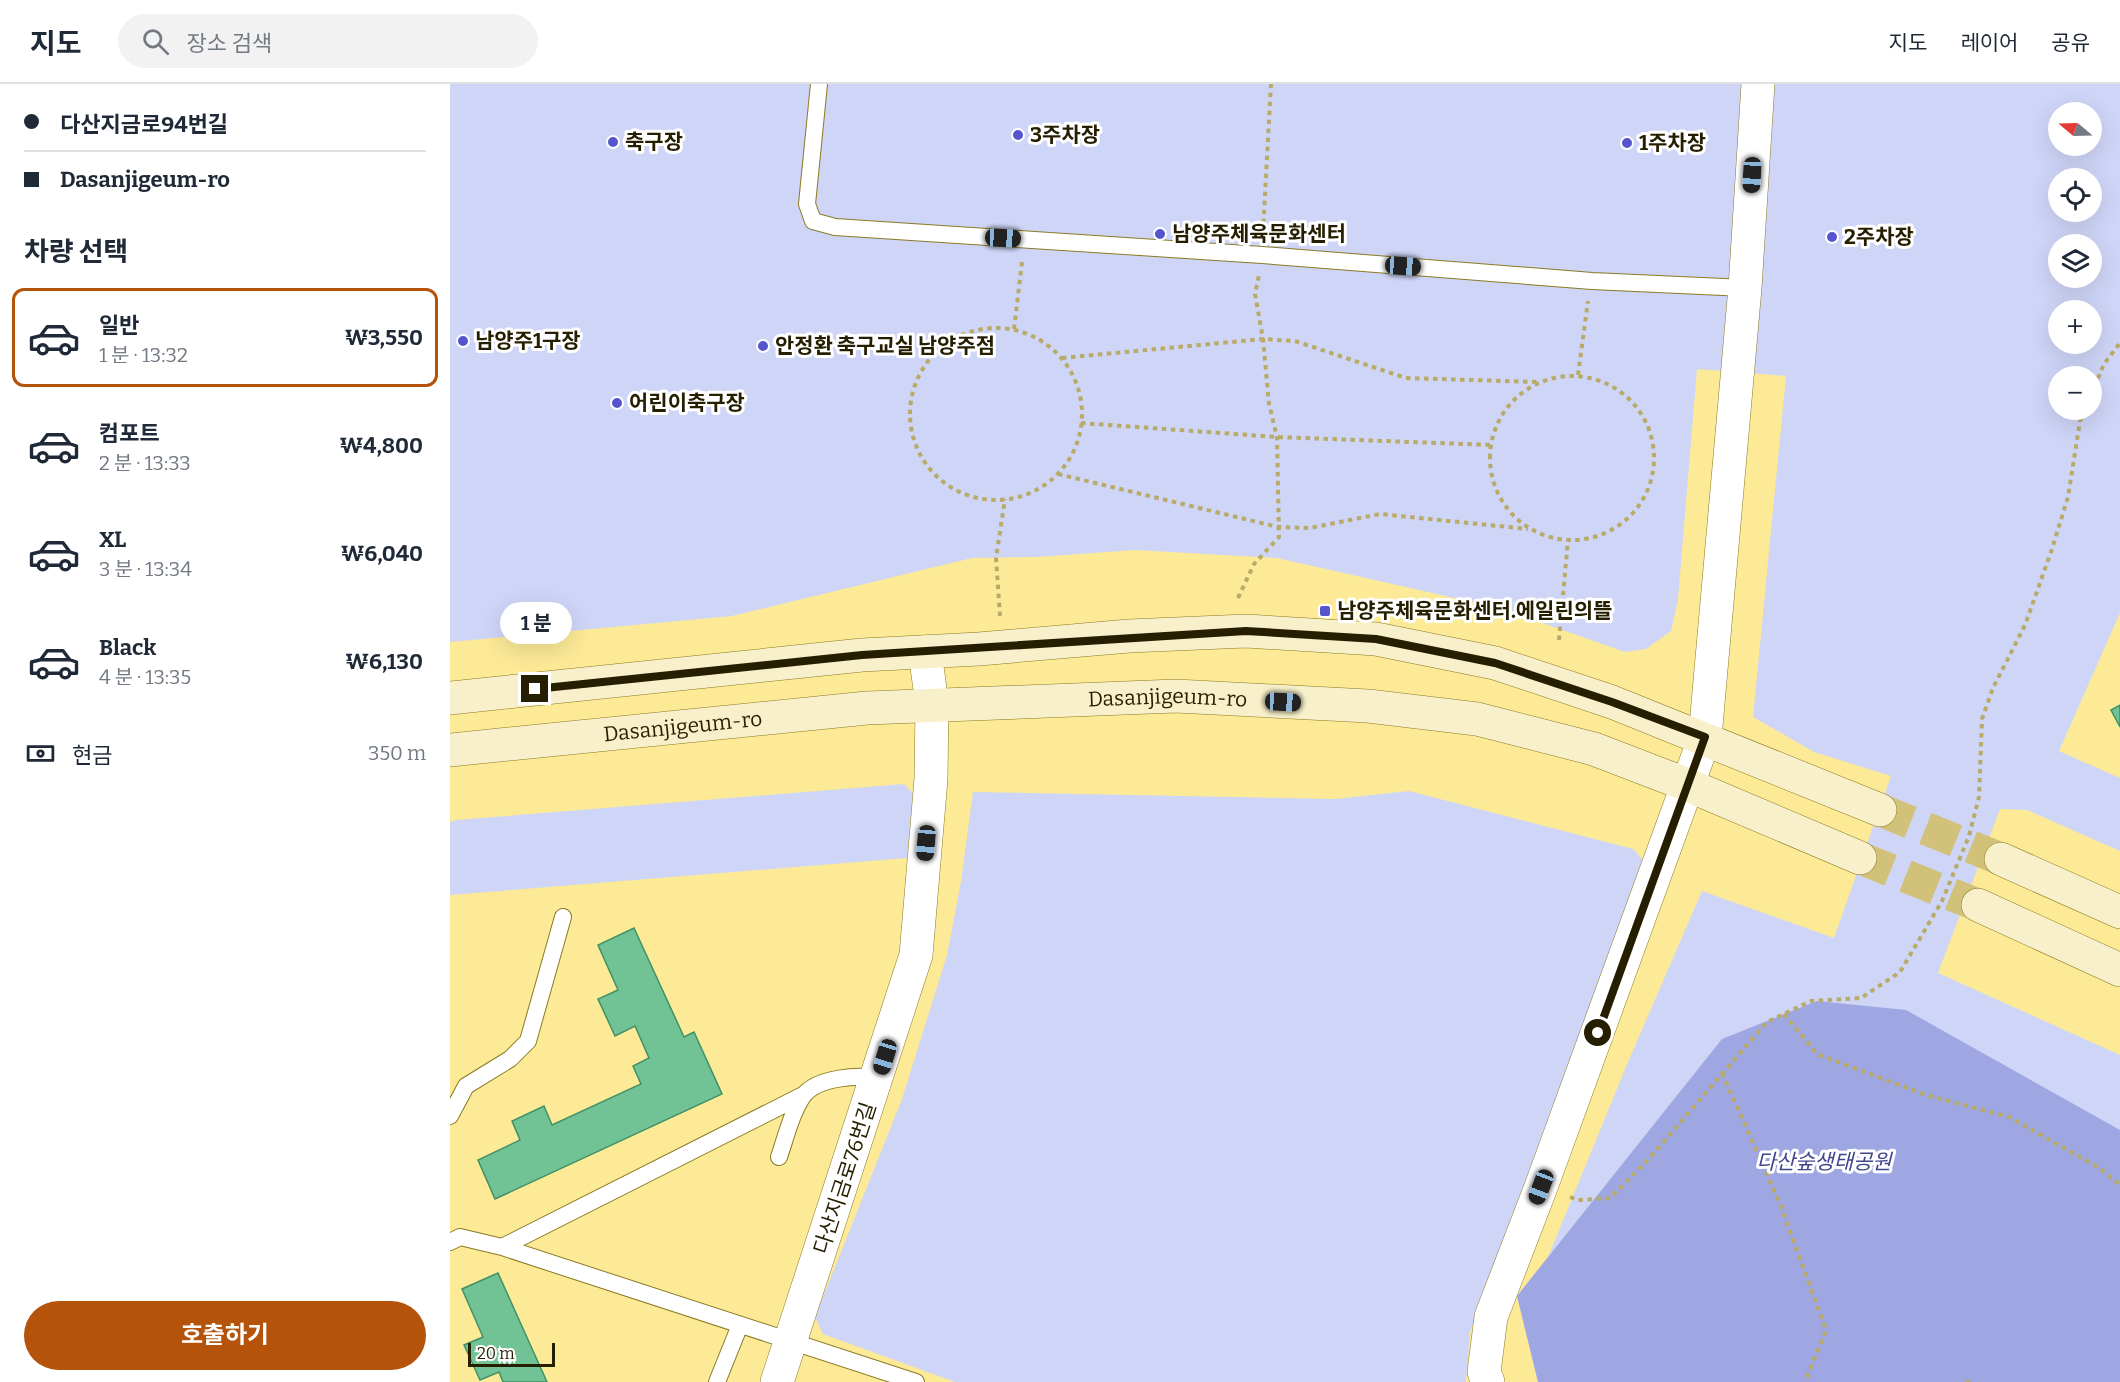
<!DOCTYPE html>
<html lang="ko">
<meta charset="utf-8">
<style>
body{margin:0;font-family:Bitter,"Noto Sans KR",serif;background:#f2f2f3;color:#1f2937;height:100vh;display:flex;flex-direction:column;font-size:22px;white-space:nowrap}
*{box-sizing:border-box;margin:0}
p{font-size:20px;color:#747a83}
.icon{flex:none;width:33px;height:33px;fill:none;stroke:currentColor;stroke-width:2;stroke-linecap:round;stroke-linejoin:round}
.map{position:relative;flex:1;overflow:hidden}
.side{display:flex;flex-direction:column;background:#fff;width:450px}
.side>*{flex:none}
.top-card{display:grid;align-content:center;height:132px;padding:0 24px;background:#fff}
.needle{width:39px;rotate:289deg}
.buttons{position:absolute;left:1598px;top:18px;display:grid;gap:12px}
.buttons a{display:grid;place-items:center;width:54px;height:54px;border-radius:50%;background:#fff;box-shadow:0 6px 24px #0002;font-size:30px}
.scale{position:absolute;left:18px;bottom:15px;width:87px;box-sizing:border-box;padding-left:6px;border:3px solid #251e00;border-top:0;font-size:16px;line-height:21px;white-space:nowrap;color:#251e00;-webkit-text-stroke:4px #fff;paint-order:stroke}
.end{position:absolute;width:27px;height:27px;margin:-14px;border:8px solid #251e00;background:#fff;box-shadow:0 0 0 3px #fff}
.from{border-radius:50%}
.bubble{position:absolute;height:42px;border-radius:21px;background:#fff;box-shadow:0 6px 24px #0002;font-size:20px;font-weight:700;line-height:42px;text-align:center}
.car{position:absolute;width:18px;height:36px;margin:-18px -9px;border-radius:8px;box-shadow:0 0 4px 2px #0007;background:linear-gradient(#222 24%,#8ab4d8 0 40%,#222 0 76%,#8ab4d8 0 86%,#222 0)}
.top-card b{display:flex;align-items:center;gap:21px;height:57px;font-size:22px}
.top-card b+b{border-top:2px solid #e0e1e3}
.top-card i{width:15px;height:15px;background:#1f2937}
ul{padding:0;list-style:none}
li{display:flex;align-items:center;gap:18px;height:99px;margin:0 12px 9px;padding:0 12px;border:3px solid transparent;border-radius:12px}
li div{flex:1}
li b{display:block;font-size:22px}
li em{font-style:normal;font-weight:700}
li.on{border-color:#b45309}
li>.icon{width:54px;height:54px;stroke-width:1.5}
h2{padding:0 24px;font-size:27px;line-height:72px}
.pay{display:flex;align-items:center;gap:15px;height:66px;padding:0 24px;font-size:22px}
.pay p{margin-inline-start:auto}
.action{display:flex;gap:12px;margin-top:auto;padding:12px 24px}
.action a{flex:1;height:69px;border-radius:36px;background:#b45309;color:#fff;font-size:24px;font-weight:700;line-height:69px;text-align:center}
header{display:flex;align-items:center;gap:36px;box-sizing:border-box;height:84px;padding:0 30px;background:#fff;border-bottom:2px solid #e0e1e3}
header strong{font-size:28px}
nav{display:flex;gap:33px;margin-inline-start:auto;font-size:21px}
.search{width:420px;height:54px;background:#f2f2f3;display:flex;align-items:center;gap:15px;box-sizing:border-box;padding:0 21px;border-radius:33px;color:#747a83;font-size:22px}
main{display:flex;flex:1;min-height:0}
.map>svg:first-child{display:block}
.green{fill:#cfd5f7;fill-rule:evenodd}
.forest{fill:#9ea7e2}
.building{fill:#71c395;stroke:#3f9166;stroke-width:1.5}
.lines{fill:none;stroke-linecap:round;stroke-linejoin:round}
.secondary-tunnel{stroke:#d1c179;stroke-width:33;stroke-dasharray:33 16;stroke-linecap:butt}
.lane-casing{stroke:#8b7a23;stroke-width:18}
.street-casing{stroke:#8b7a23;stroke-width:34}
.secondary-casing{stroke:#8b7a23;stroke-width:34}
.path{stroke:#b8aa67;stroke-width:4;stroke-dasharray:4.5 4.5;stroke-linecap:butt}
.lane{stroke:#fff;stroke-width:16}
.street{stroke:#fff;stroke-width:33}
.secondary{stroke:#f8f0ca;stroke-width:33}
.route{stroke:#251e00;stroke-width:8}
.poi-dot{fill:#5556ce;stroke:#fff;stroke-width:2}
.labels{text-anchor:middle;stroke-width:6;stroke-linejoin:round;paint-order:stroke}
.poi-label{font-size:21px;font-weight:bold;fill:#251e00;stroke:#fff;text-anchor:start}
.street-label{font-size:21px;fill:#251e00;stroke:#fff}
.park-label{font-size:21px;font-style:italic;fill:#42468d;stroke:#fff}
</style>
<header>
<strong>지도</strong>
<div class="search"><svg class="icon" aria-label="search" viewBox="0 0 24 24"><circle cx="10" cy="10" r="6"/><path d="M15 15l6 6"/></svg>장소 검색</div>
<nav><a>지도</a><a>레이어</a><a>공유</a></nav>
</header>
<main>
<section class="side">
<div class="top-card">
<b><i class="from"></i>다산지금로94번길</b>
<b><i></i>Dasanjigeum-ro</b>
</div>
<h2>차량 선택</h2>
<ul>
<li class="on"><svg class="icon" aria-label="car" viewBox="0 0 24 24"><path d="M5 17H2v-5l4-1 3-4h7l3 4 3 1v5h-3M9 17h6M6 11h13"/><circle cx="7" cy="17" r="2"/><circle cx="17" cy="17" r="2"/></svg><div><b>일반</b><p>1 분 · 13:32</p></div><em>₩3,550</em></li>
<li><svg class="icon" aria-label="car" viewBox="0 0 24 24"><path d="M5 17H2v-5l4-1 3-4h7l3 4 3 1v5h-3M9 17h6M6 11h13"/><circle cx="7" cy="17" r="2"/><circle cx="17" cy="17" r="2"/></svg><div><b>컴포트</b><p>2 분 · 13:33</p></div><em>₩4,800</em></li>
<li><svg class="icon" aria-label="car" viewBox="0 0 24 24"><path d="M5 17H2v-5l4-1 3-4h7l3 4 3 1v5h-3M9 17h6M6 11h13"/><circle cx="7" cy="17" r="2"/><circle cx="17" cy="17" r="2"/></svg><div><b>XL</b><p>3 분 · 13:34</p></div><em>₩6,040</em></li>
<li><svg class="icon" aria-label="car" viewBox="0 0 24 24"><path d="M5 17H2v-5l4-1 3-4h7l3 4 3 1v5h-3M9 17h6M6 11h13"/><circle cx="7" cy="17" r="2"/><circle cx="17" cy="17" r="2"/></svg><div><b>Black</b><p>4 분 · 13:35</p></div><em>₩6,130</em></li>
</ul>
<div class="pay"><svg class="icon" aria-label="cash" viewBox="0 0 24 24"><path d="M3 7h18v10H3z"/><circle cx="12" cy="12" r="2"/></svg>현금<p>350 m</p></div>
<div class="action"><a>호출하기</a></div>
</section>
<div class="map">
<svg width="1670" height="1298" viewBox="0 0 1670 1298">
<rect width="100%" height="100%" fill="#fcea97"/>
<path class="green" d="M0 0H1670V529L1609 667 1670 694V767L1577 726 1550 725 1488 889 1670 971V1298H1088L1067 1212 1098 1173 1178 978 1252 807 1384 854 1441 692 1364 668 1303 633 1336 292 1247 285 1228 515 1221 547 1196 565 1175 568 1053 525 827 474 685 466 586 473 522 474 282 532 0 558ZM1608 28H1641V62H1608ZM1608 94H1641V128H1608ZM1608 160H1641V194H1608ZM1608 226H1641V260H1608ZM1608 292H1641V326H1608Z
M454 700 463 709 457 774 0 811V738L6 736Z
M959 707 1183 765 1194 777 1020 1248 1016 1298H505L373 1250 365 1233 452 1015 497 871 511 797 523 708 885 715Z"/>
<path class="forest" d="M1367 917 1456 926 1670 1046V1298H1088L1067 1212 1272 955Z"/>
<path class="building" d="M1670 621V643L1661 626Z
M184 844 234 953 244 948 272 1010 45 1115 28 1076 70 1056 62 1037 94 1022 102 1041 191 1000 183 982 199 974 185 942 165 952 148 915 168 906 148 861Z
M48 1189 97 1298H53L49 1288 30 1296 14 1261 33 1253 12 1205Z"/>
<g class="lines">
<path class="secondary-tunnel" d="M1430 726 1551 775
M1410 774 1528 821"/>
<defs>
<path id="lane" d="M369 0 357 120 363 137 385 143 812 171 1142 197 1295 204
M0 1032 16 1002 60 975 78 957 113 833
M329 1073C336 1053 341 1030 353 1012 367 993 408 991 428 994
M0 1158 10 1153 52 1163 466 1298
M52 1163 355 1010
M267 1298 290 1241"/>
<path id="street" d="M327 1298 466 871 481 695 482 620 475 568
M1038 1298 1034 1288 1041 1233 1091 1103 1255 653 1295 204 1308 0"/>
<g id="secondary">
<path d="M0 614 412 571 529 565 679 552 796 547 926 555 1045 579 1162 618 1430 726"/>
<path id="s1" d="M0 666 417 624 726 612 918 622 1027 635 1144 665 1238 701 1410 774"/>
<path d="M1551 775 1670 828"/>
<path d="M1528 821 1670 886"/>
</g>
</defs>
<use href="#lane" class="lane-casing"/>
<use href="#street" class="street-casing"/>
<use href="#secondary" class="secondary-casing"/>
<path class="path" d="M813 148 821 0
M460 330a86 86 0 1 1 172 0a86 86 0 1 1-172 0Z
M564 245 572 178
M612 274 813 255 845 257 956 294 1087 298
M1128 291 1138 217
M1040 374a82 82 0 1 1 164 0a82 82 0 1 1-164 0Z
M1641 311 1654 280 1670 259
M631 339 827 353 1042 361
M608 390 828 443 860 444 930 430 1078 445
M788 514 804 480 829 453 827 353 819 320 813 255 805 210 809 191
M550 532 546 474 555 415
M1109 556 1118 456
M1334 930 1367 970 1476 1011 1559 1033 1648 1083 1670 1101
M1272 989 1330 1120 1376 1246 1355 1298
M1120 1113 1128 1116 1160 1114 1196 1078 1317 938 1361 917 1411 914 1450 888 1492 817 1519 752 1529 713 1532 635 1543 604 1575 541 1601 468 1618 413 1630 337 1635 326
M1516 1298H1522"/>
<use href="#lane" class="lane"/>
<use href="#street" class="street"/>
<use href="#secondary" class="secondary"/>
</g>
<g class="lines">
<path class="route" d="M85 605 412 571 796 547 926 555 1045 579 1162 618 1255 653 1148 949"/>
</g>
<g class="poi-dot">
<circle cx="568" cy="51" r="6"/>
<circle cx="163" cy="58" r="6"/>
<circle cx="1177" cy="59" r="6"/>
<circle cx="710" cy="150" r="6"/>
<circle cx="1382" cy="153" r="6"/>
<circle cx="13" cy="257" r="6"/>
<circle cx="313" cy="262" r="6"/>
<circle cx="167" cy="319" r="6"/>
<rect x="869" y="521" width="12" height="12" rx="3"/>
</g>
<g class="labels">
<g class="poi-label">
<text x="580" y="58">3주차장</text>
<text x="175" y="65">축구장</text>
<text x="1189" y="66">1주차장</text>
<text x="722" y="157">남양주체육문화센터</text>
<text x="1394" y="160">2주차장</text>
<text x="25" y="264">남양주1구장</text>
<text x="325" y="269">안정환 축구교실 남양주점</text>
<text x="179" y="326">어린이축구장</text>
<text x="887" y="534">남양주체육문화센터.에일린의뜰</text>
</g>
<g class="street-label">
<text dy="7" stroke="none"><textPath href="#s1" startOffset="720">Dasanjigeum-ro</textPath></text>
<text dy="7" stroke="none"><textPath href="#s1" startOffset="234">Dasanjigeum-ro</textPath></text>
<text transform="translate(395 1094) rotate(-72)" y="7">다산지금로76번길</text>
</g>
<g class="park-label">
<text x="1374" y="1085">다산숲생태공원</text>
</g>
</g>
</svg>
<div class="buttons">
<a><svg class="needle" viewBox="-14 -14 28 28"><path d="M0-13l5 13h-10z" fill="#e53935"/><path d="M0 13l5-13h-10z" fill="#747a83"/></svg></a>
<a><svg class="icon" aria-label="locate" viewBox="0 0 24 24"><circle cx="12" cy="12" r="6"/><path d="M12 2v4M12 18v4M2 12h4M18 12h4"/></svg></a>
<a><svg class="icon" aria-label="layers" viewBox="0 0 24 24"><path d="M12 4l9 5-9 5-9-5zM3 14l9 5 9-5"/></svg></a>
<a>+</a>
<a>−</a>
</div>
<div class="scale">20 m</div>
<i class="end from" style="left:1148px;top:949px"></i>
<i class="end" style="left:85px;top:605px"></i>
<div class="bubble" style="left:50px;top:518px;width:72px">1 분</div>
<i class="car" style="left:1302px;top:91px;rotate:183deg"></i>
<i class="car" style="left:553px;top:154px;rotate:93deg"></i>
<i class="car" style="left:953px;top:182px;rotate:94deg"></i>
<i class="car" style="left:833px;top:618px;rotate:93deg"></i>
<i class="car" style="left:476px;top:759px;rotate:185deg"></i>
<i class="car" style="left:435px;top:973px;rotate:197deg"></i>
<i class="car" style="left:1091px;top:1103px;rotate:201deg"></i>
</div>
</main>
